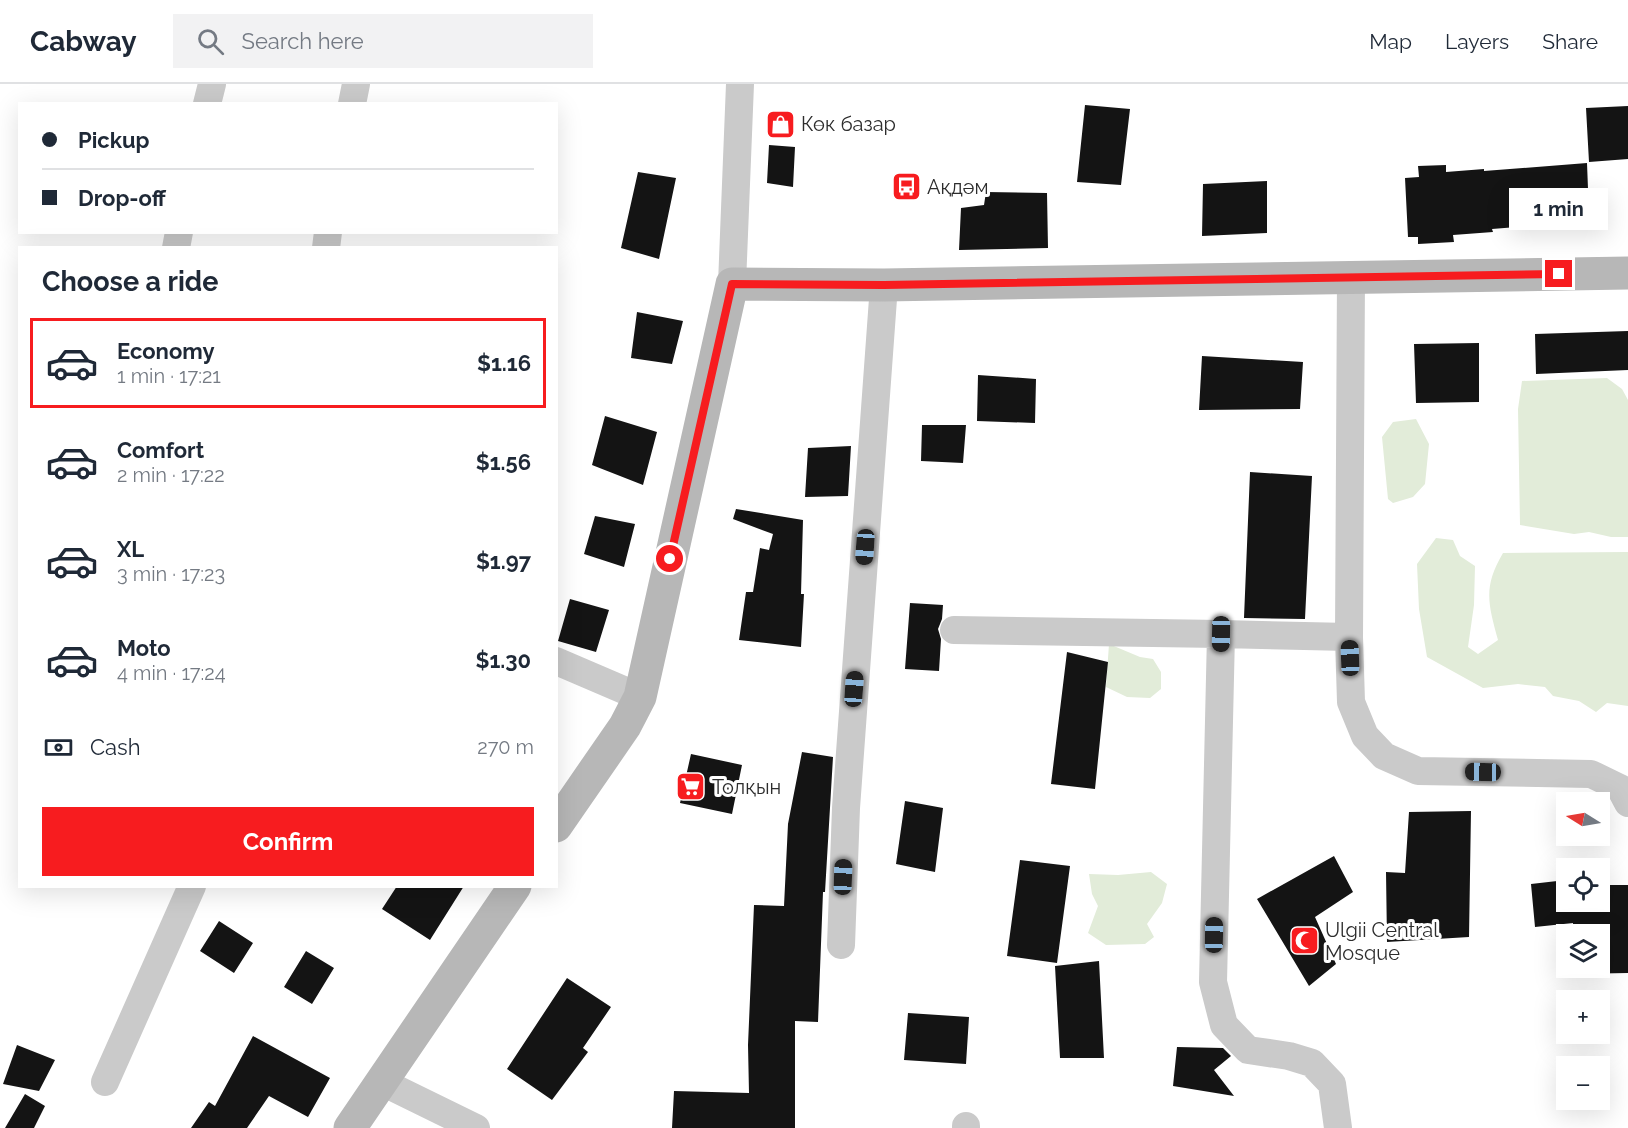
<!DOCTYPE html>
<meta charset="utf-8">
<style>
body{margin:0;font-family:Raleway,sans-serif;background:#f2f2f3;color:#1f2937;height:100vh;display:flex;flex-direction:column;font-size:22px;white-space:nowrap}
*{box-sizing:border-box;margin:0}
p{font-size:20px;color:#747a83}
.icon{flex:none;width:33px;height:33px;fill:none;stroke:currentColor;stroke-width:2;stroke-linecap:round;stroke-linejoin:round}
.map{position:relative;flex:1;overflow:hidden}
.sheet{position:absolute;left:18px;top:162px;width:540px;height:642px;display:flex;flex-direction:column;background:#fff;border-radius:0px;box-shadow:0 6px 24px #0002}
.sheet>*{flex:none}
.hud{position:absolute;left:18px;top:18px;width:540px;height:132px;border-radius:0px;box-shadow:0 6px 24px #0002;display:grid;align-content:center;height:132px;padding:0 24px;background:#fff}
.needle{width:39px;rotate:281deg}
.buttons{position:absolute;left:1556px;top:708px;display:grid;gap:12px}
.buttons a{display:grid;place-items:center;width:54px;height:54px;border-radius:0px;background:#fff;box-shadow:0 6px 24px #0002;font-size:30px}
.end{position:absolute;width:27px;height:27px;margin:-14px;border:8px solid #f71c1f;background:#fff;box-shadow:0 0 0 3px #fff}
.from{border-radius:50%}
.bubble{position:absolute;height:42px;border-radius:0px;background:#fff;box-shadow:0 6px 24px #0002;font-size:20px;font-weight:700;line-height:42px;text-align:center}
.car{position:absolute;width:18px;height:36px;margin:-18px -9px;border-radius:8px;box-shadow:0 0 4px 2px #0007;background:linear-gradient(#222 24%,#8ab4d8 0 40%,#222 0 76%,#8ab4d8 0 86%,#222 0)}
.hud b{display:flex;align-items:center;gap:21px;height:57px;font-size:22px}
.hud b+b{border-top:2px solid #e0e1e3}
.hud i{width:15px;height:15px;background:#1f2937}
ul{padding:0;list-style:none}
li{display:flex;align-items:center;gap:18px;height:90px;margin:0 12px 9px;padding:0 12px;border:3px solid transparent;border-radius:0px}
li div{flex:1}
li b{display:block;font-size:22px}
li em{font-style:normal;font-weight:700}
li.on{border-color:#f71c1f}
li>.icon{width:54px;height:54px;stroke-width:1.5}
h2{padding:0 24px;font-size:27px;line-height:72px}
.pay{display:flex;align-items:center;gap:15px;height:66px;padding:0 24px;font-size:22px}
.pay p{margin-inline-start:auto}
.cta{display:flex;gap:12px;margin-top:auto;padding:12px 24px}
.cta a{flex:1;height:69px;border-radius:0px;background:#f71c1f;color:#fff;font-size:24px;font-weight:700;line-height:69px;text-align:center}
header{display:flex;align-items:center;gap:36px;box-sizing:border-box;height:84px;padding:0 30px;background:#fff;border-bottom:2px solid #e0e1e3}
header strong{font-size:28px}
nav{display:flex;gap:33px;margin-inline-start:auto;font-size:21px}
.search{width:420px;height:54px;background:#f2f2f3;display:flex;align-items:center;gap:15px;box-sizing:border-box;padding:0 21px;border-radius:0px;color:#747a83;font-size:22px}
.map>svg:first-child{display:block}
.green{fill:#e2ecd9}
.building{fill:#141414}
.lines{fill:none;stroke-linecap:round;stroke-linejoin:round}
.street{stroke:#cacaca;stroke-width:28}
.secondary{stroke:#b7b7b7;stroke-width:33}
.route{stroke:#f71c1f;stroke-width:8}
.labels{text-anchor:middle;stroke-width:6;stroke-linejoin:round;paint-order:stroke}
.poi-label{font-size:20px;fill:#2d2d2d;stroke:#fff;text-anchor:start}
</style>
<header>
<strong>Cabway</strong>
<div class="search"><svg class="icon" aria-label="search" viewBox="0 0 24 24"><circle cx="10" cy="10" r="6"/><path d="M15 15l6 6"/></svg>Search here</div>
<nav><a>Map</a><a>Layers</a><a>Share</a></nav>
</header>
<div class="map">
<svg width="1628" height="1044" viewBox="0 0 1628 1044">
<rect width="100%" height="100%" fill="#fff"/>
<path class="green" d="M1607 294 1622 305 1628 316V453H1611L1589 448 1574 450 1520 441 1518 325 1522 297Z
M1416 335 1429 360 1425 400 1413 413 1393 419 1388 415 1382 353 1393 338Z
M1436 454 1453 456 1460 472 1475 482 1474 521 1468 563 1478 570 1498 556C1488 519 1483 503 1503 469L1628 468V622L1607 619 1596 628 1579 617 1553 612 1545 603 1518 600 1483 604 1427 573 1419 525 1417 480Z
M1109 560 1140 573 1153 575 1161 588V605L1150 614 1127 613 1106 603Z
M1151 788 1167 800 1162 819 1147 840 1154 853 1145 860 1106 861 1088 849 1098 822 1092 810 1089 790 1118 791Z"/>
<path class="building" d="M1085 21 1130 25 1121 101 1077 98Z
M1628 22V75L1589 78 1586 24Z
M769 61 795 63 793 103 767 99Z
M1587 79 1589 131 1578 132V138L1492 145 1493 148 1453 151 1454 158 1418 160V153H1408L1405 94 1419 93 1418 82 1446 81V88L1484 85V87Z
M638 88 676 94 659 175 621 164Z
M1267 97V149L1202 152 1203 100Z
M986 108 1047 109 1048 164 959 166 961 124 984 121Z
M637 228 683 237 672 280 631 274Z
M1628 247V286L1536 290 1535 250Z
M1479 259V318L1416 319 1414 260Z
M1202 272 1303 278 1300 325 1199 326Z
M978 291 1036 295 1035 339 977 337Z
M605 332 657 348 643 401 592 381Z
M922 341H966L963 379 921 377Z
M851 362 848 412 805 413 808 364Z
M1250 388 1312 392 1305 535 1244 534Z
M736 425 803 436 801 510H804L801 563 739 556 746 508H753L760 464 769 466 773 450 733 435Z
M595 432 635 440 624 483 584 470Z
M570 515 609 526 596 568 558 557Z
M910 519 943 521 942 535 938 545 941 555 939 587 905 585Z
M1067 568 1108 578 1095 705 1051 700Z
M802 668 833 673 825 808H823L818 938 795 937V1044H672L674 1007 749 1009 748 961 754 821 784 822 788 740Z
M691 670 742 681 732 730 680 719Z
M905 717 943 724 935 788 896 780Z
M1471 727 1469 853 1387 858 1386 788 1405 789 1409 728Z
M1334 772 1353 808 1315 833 1336 880 1309 902 1257 815Z
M1020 776 1070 782 1057 879 1007 872Z
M1566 796V818H1599V801H1628V889L1573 890V884H1599V850H1573V839L1535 843 1531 800Z
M397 802H464L430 856 382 825Z
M219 837 253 859 234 889 200 867Z
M306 867 334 884 312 920 284 903Z
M1099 877 1104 974H1060L1055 882Z
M567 894 611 923 583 964 588 968 552 1016 507 985Z
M908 929 969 933 966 980 904 976Z
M253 952 330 994 308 1033 269 1012 247 1044H191L209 1018 215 1022Z
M17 961 55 976 39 1007 3 1000Z
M1177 963 1223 964 1231 972 1214 986 1234 1012 1173 1002Z
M25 1010 45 1022 34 1044H5Z"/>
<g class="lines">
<path class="street" d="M207 20 212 0
M352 20 356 0
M176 164 179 148
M326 164 328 148
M1351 192 1349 553 1351 618 1365 652 1384 672 1418 687 1591 690 1620 704 1628 719
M732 200 740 0
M954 546 1221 550
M556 577 640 613
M841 861 846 724 884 201
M105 998 192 802
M382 998 476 1044
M966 1042V1044
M1338 1044 1332 1000 1312 979 1289 972 1248 966 1224 941 1213 898 1221 550 1349 553"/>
<path class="secondary" d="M556 742 625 642 640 613 732 200 884 201 1628 189
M350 1044 515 802"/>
</g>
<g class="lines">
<path class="route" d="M670 475 732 200 884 201 1559 190"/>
</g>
<defs>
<symbol id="shop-square" viewBox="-11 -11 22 22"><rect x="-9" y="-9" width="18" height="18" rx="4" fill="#f71c1f" stroke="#fff"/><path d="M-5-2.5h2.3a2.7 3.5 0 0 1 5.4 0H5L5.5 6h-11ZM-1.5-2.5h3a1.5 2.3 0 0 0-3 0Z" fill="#fff"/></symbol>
<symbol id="bus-square" viewBox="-11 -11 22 22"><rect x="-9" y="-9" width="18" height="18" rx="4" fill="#f71c1f" stroke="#fff"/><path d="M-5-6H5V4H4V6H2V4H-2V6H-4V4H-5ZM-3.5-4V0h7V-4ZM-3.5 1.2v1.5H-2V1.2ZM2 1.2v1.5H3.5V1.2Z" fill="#fff"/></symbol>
<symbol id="supermarket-square" viewBox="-11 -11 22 22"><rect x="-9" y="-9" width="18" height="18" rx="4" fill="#f71c1f" stroke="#fff"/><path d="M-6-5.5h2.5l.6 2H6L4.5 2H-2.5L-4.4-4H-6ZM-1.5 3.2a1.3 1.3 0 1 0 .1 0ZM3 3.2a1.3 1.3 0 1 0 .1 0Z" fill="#fff"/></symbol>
<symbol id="mosque-square" viewBox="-11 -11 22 22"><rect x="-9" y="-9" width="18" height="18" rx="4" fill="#f71c1f" stroke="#fff"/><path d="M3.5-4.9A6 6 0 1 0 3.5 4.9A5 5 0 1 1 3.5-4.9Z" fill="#fff"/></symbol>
</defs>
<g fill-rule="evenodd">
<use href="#shop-square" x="764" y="24" width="33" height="33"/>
<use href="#bus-square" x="890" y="86" width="33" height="33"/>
<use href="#supermarket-square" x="674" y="686" width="33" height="33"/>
<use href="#mosque-square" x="1288" y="840" width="33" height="33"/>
</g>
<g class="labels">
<g class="poi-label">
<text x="801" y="47">Көк базар</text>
<text x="927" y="110">Ақдəм</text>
<text x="712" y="710">Толқын</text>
<text x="1325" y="853">Ulgii Central<tspan x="1325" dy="23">Mosque</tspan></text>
</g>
</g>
</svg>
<div class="buttons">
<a><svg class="needle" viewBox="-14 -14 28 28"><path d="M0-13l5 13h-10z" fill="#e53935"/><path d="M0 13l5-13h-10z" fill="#747a83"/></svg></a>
<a><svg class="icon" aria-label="locate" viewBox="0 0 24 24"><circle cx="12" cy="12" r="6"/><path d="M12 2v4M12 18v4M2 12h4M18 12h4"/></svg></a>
<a><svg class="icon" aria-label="layers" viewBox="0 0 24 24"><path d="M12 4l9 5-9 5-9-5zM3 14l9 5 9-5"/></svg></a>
<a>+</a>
<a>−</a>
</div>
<i class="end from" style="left:670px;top:475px"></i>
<i class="end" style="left:1559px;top:190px"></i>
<div class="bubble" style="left:1509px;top:104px;width:99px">1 min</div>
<i class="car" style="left:865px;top:463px;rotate:184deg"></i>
<i class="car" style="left:1221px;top:550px;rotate:181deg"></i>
<i class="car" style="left:1350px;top:574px;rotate:358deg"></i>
<i class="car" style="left:854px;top:605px;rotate:4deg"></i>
<i class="car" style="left:1483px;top:688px;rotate:271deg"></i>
<i class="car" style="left:843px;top:793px;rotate:2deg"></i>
<i class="car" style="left:1214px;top:851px;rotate:1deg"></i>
<div class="hud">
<b><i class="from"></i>Pickup</b>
<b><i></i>Drop-off</b>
</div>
<section class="sheet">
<h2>Choose a ride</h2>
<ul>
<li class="on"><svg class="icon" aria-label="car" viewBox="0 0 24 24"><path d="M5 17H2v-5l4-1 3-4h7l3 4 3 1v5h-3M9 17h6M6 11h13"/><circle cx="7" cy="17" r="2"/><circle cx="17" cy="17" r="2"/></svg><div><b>Economy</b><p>1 min · 17:21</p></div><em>$1.16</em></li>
<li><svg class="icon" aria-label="car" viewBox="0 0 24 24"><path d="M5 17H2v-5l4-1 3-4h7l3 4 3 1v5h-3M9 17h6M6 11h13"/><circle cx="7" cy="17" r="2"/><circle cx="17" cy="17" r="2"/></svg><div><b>Comfort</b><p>2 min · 17:22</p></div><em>$1.56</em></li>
<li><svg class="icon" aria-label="car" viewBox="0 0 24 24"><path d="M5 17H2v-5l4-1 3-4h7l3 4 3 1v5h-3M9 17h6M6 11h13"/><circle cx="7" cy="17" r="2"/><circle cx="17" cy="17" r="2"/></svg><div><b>XL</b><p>3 min · 17:23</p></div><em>$1.97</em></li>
<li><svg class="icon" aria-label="car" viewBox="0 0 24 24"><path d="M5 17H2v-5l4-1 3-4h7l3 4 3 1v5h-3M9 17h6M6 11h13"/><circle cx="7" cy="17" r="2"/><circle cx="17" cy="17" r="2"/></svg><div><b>Moto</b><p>4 min · 17:24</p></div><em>$1.30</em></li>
</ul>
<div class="pay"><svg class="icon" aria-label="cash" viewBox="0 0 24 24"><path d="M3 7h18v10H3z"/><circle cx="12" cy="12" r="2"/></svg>Cash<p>270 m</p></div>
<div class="cta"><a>Confirm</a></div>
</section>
</div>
